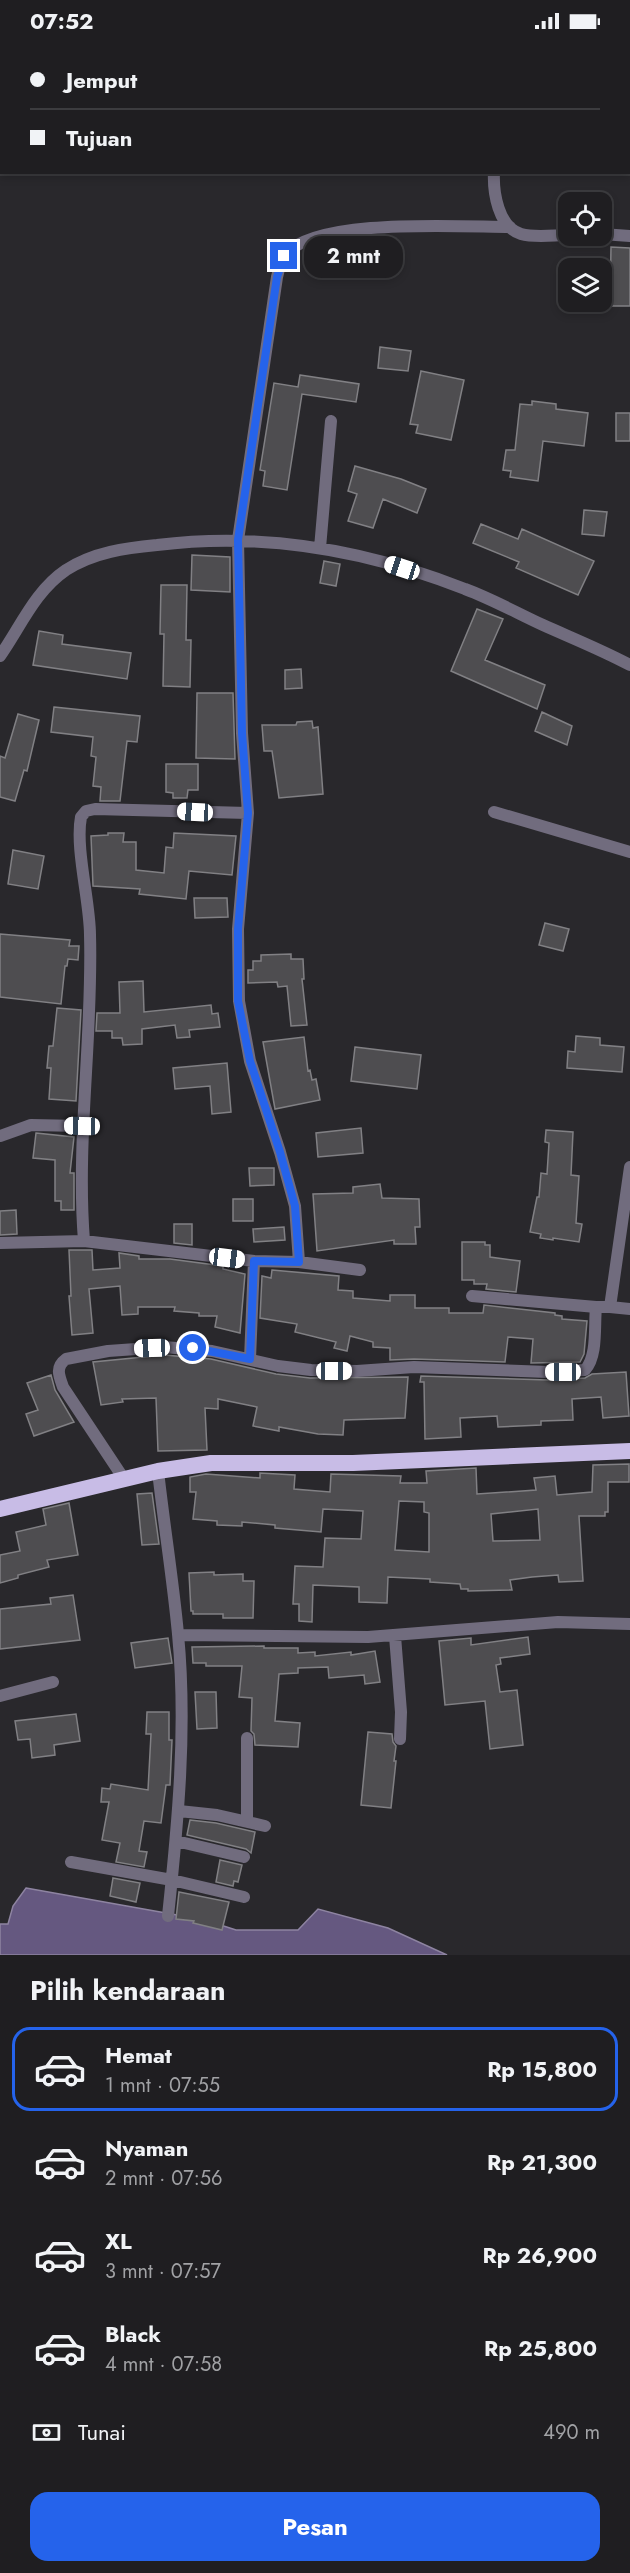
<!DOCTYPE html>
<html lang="id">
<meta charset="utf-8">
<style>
body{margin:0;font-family:Jost,sans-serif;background:#27272a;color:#f1f3f6;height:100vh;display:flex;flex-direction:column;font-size:22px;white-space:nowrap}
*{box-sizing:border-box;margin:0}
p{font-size:20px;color:#a1a2a5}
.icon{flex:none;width:33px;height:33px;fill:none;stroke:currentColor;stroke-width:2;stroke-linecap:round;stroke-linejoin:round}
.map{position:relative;height:1913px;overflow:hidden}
.drawer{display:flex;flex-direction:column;background:#1f1e21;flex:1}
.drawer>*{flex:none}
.banner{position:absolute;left:0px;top:0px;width:630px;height:132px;box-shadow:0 3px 9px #0003,0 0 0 2px #3c3c3f;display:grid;align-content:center;height:132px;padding:0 30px;background:#1f1e21}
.controls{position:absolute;left:558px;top:150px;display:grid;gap:12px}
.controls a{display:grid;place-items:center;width:54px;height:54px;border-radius:12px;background:#1f1e21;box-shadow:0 3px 9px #0003,0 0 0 2px #3c3c3f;font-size:30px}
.end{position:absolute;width:27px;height:27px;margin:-14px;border:8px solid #2563eb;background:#fff;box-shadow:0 0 0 3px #fff}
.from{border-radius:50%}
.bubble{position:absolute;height:42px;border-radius:18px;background:#1f1e21;box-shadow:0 3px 9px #0003,0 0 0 2px #3c3c3f;font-size:20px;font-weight:700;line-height:42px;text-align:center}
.car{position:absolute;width:18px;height:36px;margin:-18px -9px;border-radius:8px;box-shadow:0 0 4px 2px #0007;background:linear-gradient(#fff 24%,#345 0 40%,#fff 0 76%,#345 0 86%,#fff 0)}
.banner b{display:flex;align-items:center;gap:21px;height:57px;font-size:22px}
.banner b+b{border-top:2px solid #3c3c3f}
.banner i{width:15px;height:15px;background:#f1f3f6}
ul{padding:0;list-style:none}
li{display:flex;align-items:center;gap:18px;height:84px;margin:0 12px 9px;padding:0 18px;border:3px solid transparent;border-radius:18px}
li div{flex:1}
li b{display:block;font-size:22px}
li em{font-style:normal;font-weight:700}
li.selected{border-color:#2563eb}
li>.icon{width:54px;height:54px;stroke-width:1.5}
h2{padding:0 30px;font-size:27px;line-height:72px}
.pay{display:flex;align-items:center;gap:15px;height:66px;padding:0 30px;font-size:22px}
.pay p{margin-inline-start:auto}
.primary-button{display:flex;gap:12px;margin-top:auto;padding:12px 30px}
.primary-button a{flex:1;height:69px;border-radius:18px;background:#2563eb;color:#fff;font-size:24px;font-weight:700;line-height:69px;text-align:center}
.status{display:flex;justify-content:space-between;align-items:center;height:42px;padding:0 30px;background:#1f1e21;direction:ltr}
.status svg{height:16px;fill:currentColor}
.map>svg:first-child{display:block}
.water{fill:#655880;stroke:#8e84a1;stroke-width:1.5}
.building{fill:#4e4d50;stroke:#818084;stroke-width:1.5;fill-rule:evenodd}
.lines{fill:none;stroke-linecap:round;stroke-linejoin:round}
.minor{stroke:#716c7e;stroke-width:12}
.trunk{stroke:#c8bce6;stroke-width:16}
.route{stroke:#2563eb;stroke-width:8}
</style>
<div class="status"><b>07:52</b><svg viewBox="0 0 49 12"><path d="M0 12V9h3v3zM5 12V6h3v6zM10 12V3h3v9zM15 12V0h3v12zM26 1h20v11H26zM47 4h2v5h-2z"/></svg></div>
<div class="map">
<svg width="630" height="1913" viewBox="0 0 630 1913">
<rect width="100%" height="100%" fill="#29282c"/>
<path class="water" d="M26 1846 205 1878 236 1888H298L318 1867 388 1886 447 1913H0V1882H8L13 1864Z"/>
<path class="building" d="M611 205 630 206V264H610Z
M380 305 411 309 408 329 378 326Z
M421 329 464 338 451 398 416 391 418 383 410 382Z
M300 333 359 342 356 360 302 352 287 448 263 444 265 429 260 428 274 341 298 345Z
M532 359 556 362V367L588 371 584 404 543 399 538 439 510 435 511 429 503 428 506 408H515L520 362 532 363Z
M616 371H630V399H616Z
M355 424 401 437 426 447 417 471 383 457 373 486 348 479 357 452 348 449Z
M584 468 607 470 604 494 582 492Z
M481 482 518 497 522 487 594 519 578 553 516 526 519 520 473 501Z
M192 513 230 515V550L191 548Z
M324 519 340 522 336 544 320 541Z
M161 543H187L186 598H191L190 645 163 644 164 592H160Z
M477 567 503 577 485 618 545 643 537 667 451 629Z
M39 589 63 593 62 602 131 611 127 637 33 623Z
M301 627 302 646 285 647V628Z
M197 651H233L235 717 196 716Z
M54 665 140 674 137 700 127 699 120 759H100L101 745 93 744 96 715 91 714 93 695 51 690Z
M542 670 572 684 567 703 535 689Z
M18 672 39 678 27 729 24 728 15 759 0 755V714L5 716Z
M312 679 313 686 318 685 323 752 279 756 272 709H264L262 683H296L297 680Z
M166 722H198V748H188L187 756H173V751L166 750Z
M108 791H124L123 800H136V828L164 831 166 805 173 806 174 791 236 794 232 833 189 829 186 857 139 852 140 847 93 844 91 794 108 793Z
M13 808 44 814 38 847 8 842Z
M194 856H227L228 875 195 876Z
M545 881 569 887 563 909 539 903Z
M0 892 70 898 69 904H79L78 918 68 917 67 924H65L61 962 0 955Z
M291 912V917H303L304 937H302L307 983 291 984 287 944 278 945 277 940 248 941V928H253V919H261V913Z
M143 939 144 970 211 963 212 972 218 971 220 985 189 988 190 995 177 996 175 983 142 987V1002L123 1003 122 996H112V989H96L97 971H120L119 940Z
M57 966 81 968 76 1059 49 1057 51 1026H47L49 1004H53Z
M576 994 600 996V1003L624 1005 622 1030 567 1026 568 1009 575 1010Z
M304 995 308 1029 310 1028 312 1038 316 1037 320 1058 275 1067 263 1000Z
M355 1005 421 1013 417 1047 351 1039Z
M227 1021 231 1070 212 1072 210 1044 175 1047 173 1026Z
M361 1086 363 1111 318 1115 316 1091Z
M546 1088 573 1090 571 1133 579 1134 576 1181 582 1182 579 1200 553 1196V1198L540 1196 541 1192 530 1190 537 1155H539L541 1131 547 1132 549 1101 545 1100Z
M36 1091 74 1095 70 1131H74V1168H61V1159H55V1118L33 1116Z
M249 1126H274V1143L250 1144Z
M380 1142 382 1156 419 1157 420 1185H415L416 1202H394V1198L317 1209 313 1152 353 1151V1145Z
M233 1157H253V1179H233Z
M16 1168 17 1192 0 1193V1169Z
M174 1182H192V1203L174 1201Z
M284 1185 285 1198 254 1200 253 1187Z
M462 1200H485V1203H490V1215L520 1219 516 1250 486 1247 487 1242H474V1238H462Z
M69 1208H92L93 1228 120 1226 119 1211 139 1214V1217H170L223 1224V1227L245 1232 240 1291 215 1285 217 1274H199V1271L174 1269 175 1265H138V1272L122 1273 120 1244 89 1247 93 1291 72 1293 69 1254H71Z
M272 1228 339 1234 338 1248 353 1249V1256L390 1259V1253H415V1266H449V1271H483L484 1263 555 1271V1273L562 1274V1277L587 1279 584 1312 580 1320 531 1321 533 1297 508 1295 505 1320 414 1317 390 1318V1306L373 1305V1300L350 1294 347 1309 334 1306 336 1300 295 1290 297 1282 260 1276 262 1234 271 1236Z
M164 1313 211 1317 276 1332 310 1336 408 1335 405 1376 344 1378 343 1393 318 1392 279 1385V1389L253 1384 257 1365 218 1357V1367L205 1366 207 1408 158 1409 156 1356 122 1357 123 1360 101 1363 93 1320Z
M626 1330 629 1374 603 1376 601 1355 572 1357 573 1378 541 1379V1383L498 1385 497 1374 460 1376 461 1395 425 1397 424 1340H420L421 1334 548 1338 585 1336 592 1332Z
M51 1333 55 1348 74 1380 34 1394 26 1372 38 1368 27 1341Z
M629 1422V1440H608V1470H605V1474H579L583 1539 559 1540 558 1533 532 1535 510 1538 512 1548 468 1549V1547H461L460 1542 430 1540V1537L388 1535 387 1561 359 1560V1545L313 1543 312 1580 299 1579V1562H293L295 1524 323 1525 325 1496 361 1497 363 1469 323 1467 321 1490 275 1486V1483L242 1480V1484L217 1483V1479L193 1477 196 1450H190V1435L206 1432 260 1436V1431L295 1433 294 1447 330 1450 331 1432 401 1434 400 1441H427L426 1429 476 1426 477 1452 536 1448 534 1436 555 1434 557 1453 592 1450 593 1423ZM399 1459 424 1460V1470L429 1471V1510L395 1508ZM538 1467 540 1498 493 1499 491 1472Z
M152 1451 159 1502 142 1503 137 1452Z
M69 1461 78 1513 47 1518 49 1525 18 1533V1536L0 1541V1513L20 1509 16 1490 46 1483 43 1467Z
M214 1530V1533L243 1532V1539H254L253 1576H223V1572H193V1569H191L189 1531Z
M73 1553 80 1598 0 1607V1567L51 1562 50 1556Z
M528 1595 530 1612 500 1616 501 1622 496 1623 500 1650 517 1648 523 1703 490 1707 485 1659 445 1663 439 1599 471 1596V1603Z
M168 1596 172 1621 135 1626 131 1601Z
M264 1604V1606H298V1611L315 1610V1614L351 1610V1613L375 1609 380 1640 365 1642 364 1633 329 1636 328 1625 298 1626V1631L279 1632 275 1679 300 1681 298 1705 255 1703 254 1692 251 1689 252 1656 239 1655 242 1624H206V1621H193L192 1605Z
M195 1650H216L217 1686 197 1687Z
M147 1670H169V1698H172L170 1743H166L161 1781 144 1779 139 1809 147 1810 144 1825 116 1820 120 1801 102 1798 109 1760H101L102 1746 110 1747 111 1742 148 1748 151 1692H146Z
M76 1672 80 1699 54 1703 55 1713 32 1716 30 1697 18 1698 15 1679Z
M368 1690 392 1692 393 1700 396 1704 394 1719H396L391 1766 361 1763Z
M190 1778 216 1781 255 1790 251 1811 246 1807 187 1793Z
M220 1818 242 1823 238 1840 234 1839 233 1844 216 1840Z
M113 1836 140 1841 136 1860 110 1854Z
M179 1850 229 1860 222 1888 193 1881 194 1879 176 1877Z"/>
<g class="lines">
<path class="minor" d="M503 2 504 0
M494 130C493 150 498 185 521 192 535 196 554 193 568 193
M602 192 630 194
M320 506 331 379
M0 614C21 584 35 549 66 528 94 510 126 506 157 503 262 490 367 508 465 547 492 557 517 571 543 583 572 596 602 608 630 623
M494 770 630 810
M248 771 95 767 86 769 81 775C75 806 90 860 90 893 93 995 76 1097 84 1199L254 1219
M0 1094 31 1083 82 1084
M0 1201 84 1199
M299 1220 360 1228
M472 1254 596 1265
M610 1265 630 1267
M250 1317 254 1219 299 1220 295 1164 280 1110 250 1019 239 959 238 887 248 771 242 691 238 498 277 235C279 228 280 218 285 213 315 175 462 185 510 185
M158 1429C164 1483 173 1538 178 1592 187 1686 178 1780 168 1874
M124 1437 63 1345C59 1334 55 1325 66 1317L108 1309 164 1305 212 1309 278 1324 311 1328 357 1329 414 1325 548 1330 585 1328C598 1314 594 1283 596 1265H610L630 1125
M178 1593 368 1595 558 1580 630 1582
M395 1594 401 1670 400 1697
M0 1654 53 1640
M247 1696V1779
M179 1769 217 1773 265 1784
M176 1799 244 1815
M71 1820 172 1838 244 1855"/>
<path class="trunk" d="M0 1467 158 1429 211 1421H353L630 1409"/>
</g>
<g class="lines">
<path class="route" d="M193 1306 250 1317 254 1219 299 1220 295 1164 280 1110 250 1019 238 959V887L248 771 242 691 238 498 277 235 284 214"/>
</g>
</svg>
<div class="controls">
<a><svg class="icon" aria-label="locate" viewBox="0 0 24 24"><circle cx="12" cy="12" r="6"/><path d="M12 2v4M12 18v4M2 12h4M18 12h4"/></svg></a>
<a><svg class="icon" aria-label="layers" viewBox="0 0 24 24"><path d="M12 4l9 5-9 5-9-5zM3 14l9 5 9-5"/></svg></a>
</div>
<i class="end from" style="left:193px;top:1306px"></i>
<i class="end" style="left:284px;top:214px"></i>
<div class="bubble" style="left:304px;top:194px;width:99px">2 mnt</div>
<i class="car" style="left:402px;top:526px;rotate:288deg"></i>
<i class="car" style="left:195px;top:770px;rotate:273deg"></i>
<i class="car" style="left:82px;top:1084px;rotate:271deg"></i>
<i class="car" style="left:227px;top:1216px;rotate:97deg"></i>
<i class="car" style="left:152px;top:1306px;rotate:268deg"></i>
<i class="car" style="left:334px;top:1329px;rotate:90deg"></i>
<i class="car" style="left:563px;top:1330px;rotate:270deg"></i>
<div class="banner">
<b><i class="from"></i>Jemput</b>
<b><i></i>Tujuan</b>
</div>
</div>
<section class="drawer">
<h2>Pilih kendaraan</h2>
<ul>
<li class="selected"><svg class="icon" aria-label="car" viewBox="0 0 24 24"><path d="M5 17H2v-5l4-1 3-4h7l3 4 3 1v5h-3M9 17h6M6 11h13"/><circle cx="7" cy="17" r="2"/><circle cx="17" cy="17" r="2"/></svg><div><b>Hemat</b><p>1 mnt · 07:55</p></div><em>Rp 15,800</em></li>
<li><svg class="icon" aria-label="car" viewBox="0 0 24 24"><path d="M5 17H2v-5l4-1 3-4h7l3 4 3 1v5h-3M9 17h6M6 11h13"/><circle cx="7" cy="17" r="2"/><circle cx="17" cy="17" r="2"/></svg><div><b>Nyaman</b><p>2 mnt · 07:56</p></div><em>Rp 21,300</em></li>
<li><svg class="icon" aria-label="car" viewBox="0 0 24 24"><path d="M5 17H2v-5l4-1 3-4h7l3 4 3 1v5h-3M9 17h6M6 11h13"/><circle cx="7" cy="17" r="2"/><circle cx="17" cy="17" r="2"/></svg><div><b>XL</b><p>3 mnt · 07:57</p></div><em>Rp 26,900</em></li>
<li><svg class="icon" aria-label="car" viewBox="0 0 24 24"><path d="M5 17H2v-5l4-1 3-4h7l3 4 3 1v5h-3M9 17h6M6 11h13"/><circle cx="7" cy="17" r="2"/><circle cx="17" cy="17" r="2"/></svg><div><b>Black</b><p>4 mnt · 07:58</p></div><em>Rp 25,800</em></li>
</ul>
<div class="pay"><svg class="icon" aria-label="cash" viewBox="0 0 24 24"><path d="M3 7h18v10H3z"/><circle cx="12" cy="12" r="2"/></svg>Tunai<p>490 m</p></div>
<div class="primary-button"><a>Pesan</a></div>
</section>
